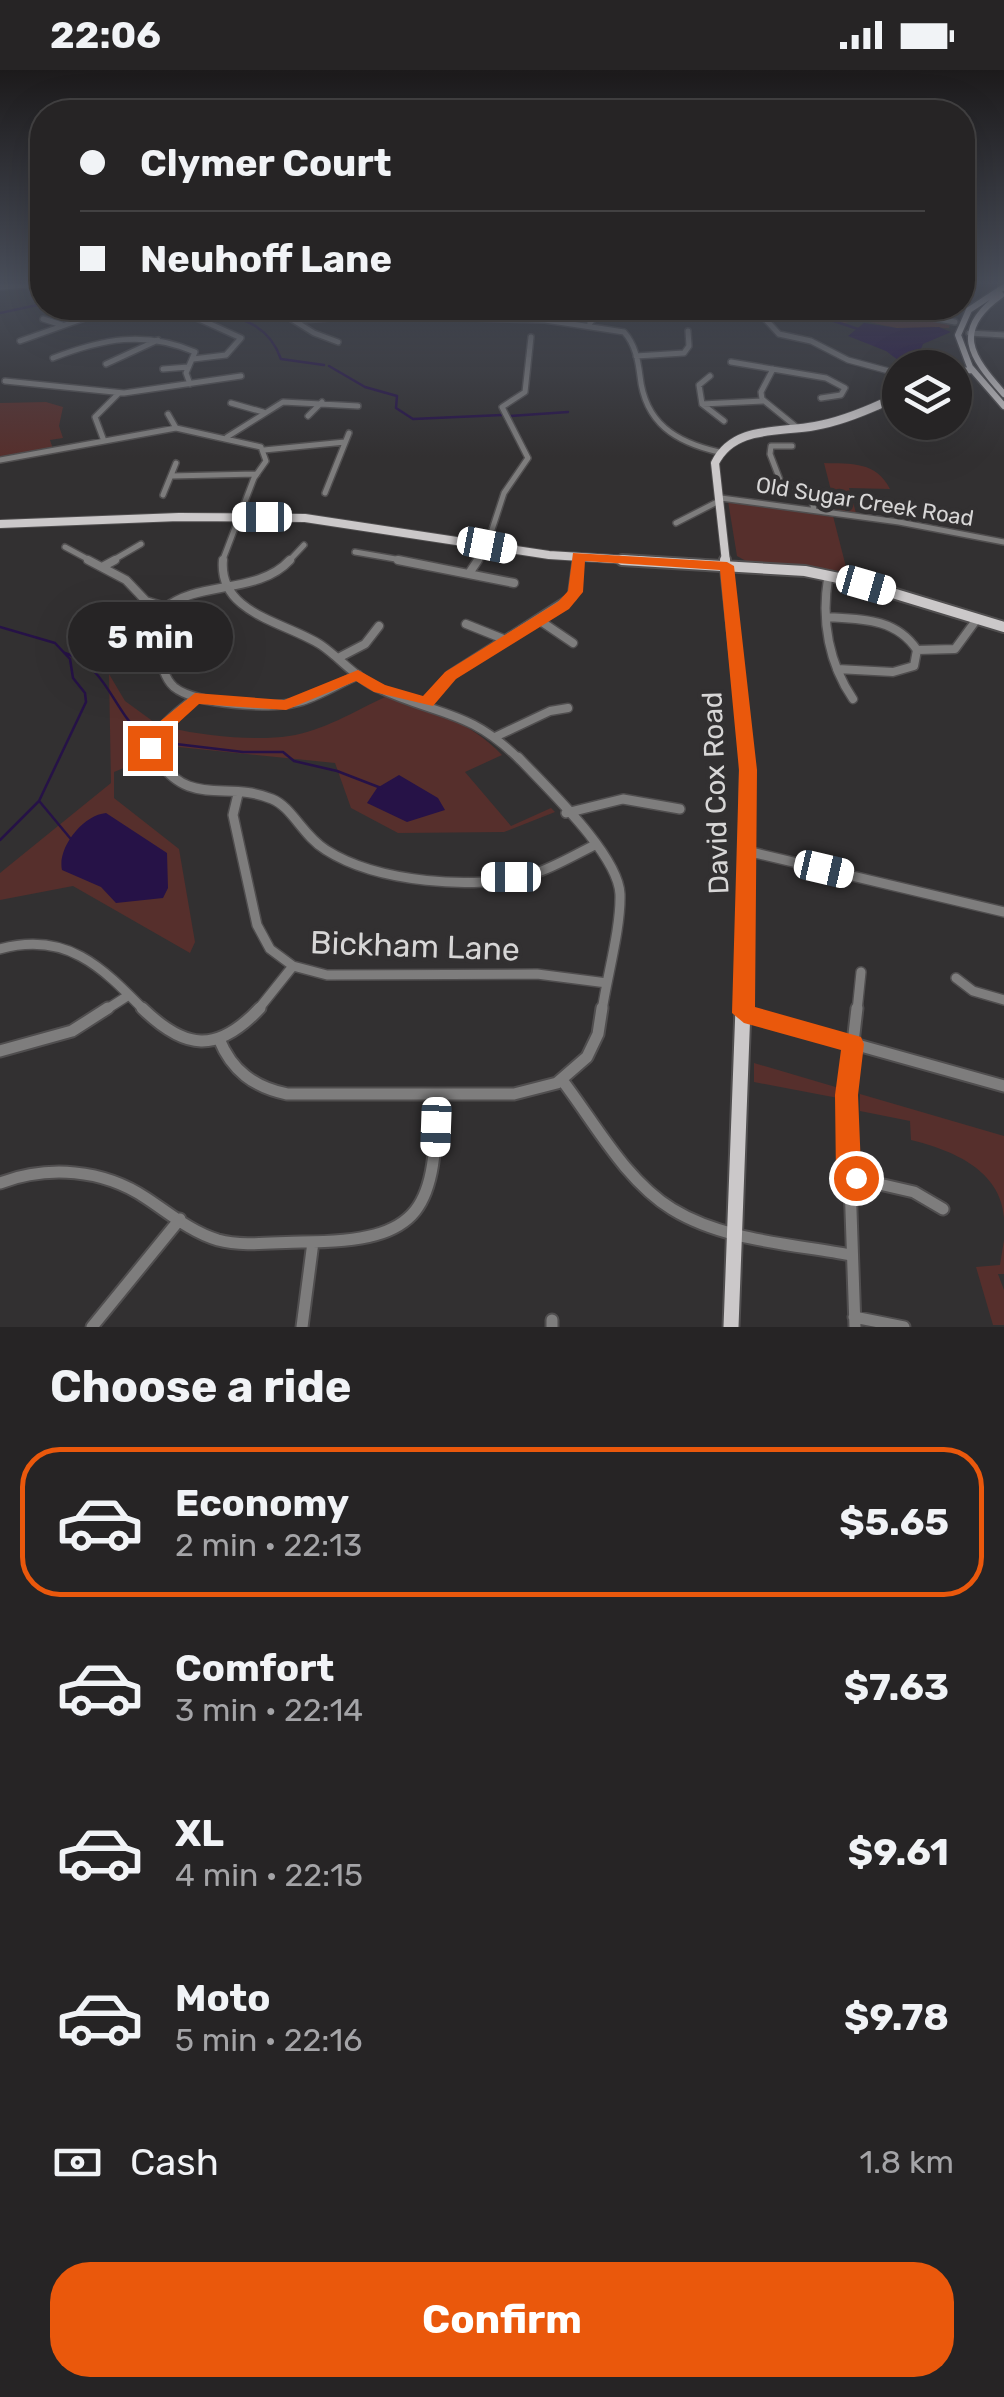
<!DOCTYPE html>
<meta charset="utf-8">
<style>
body{margin:0;font-family:Rubik,sans-serif;background:#2e2c2d;color:#f1f3f6;height:100vh;display:flex;flex-direction:column;font-size:38px;white-space:nowrap}
*{box-sizing:border-box;margin:0}
p{font-size:32px;color:#a4a4a7}
.icon{flex:none;width:55px;height:55px;fill:none;stroke:currentColor;stroke-width:2;stroke-linecap:round;stroke-linejoin:round}
.map{position:relative;height:1257px;overflow:hidden}
.details{display:flex;flex-direction:column;background:#262425;flex:1}
.details>*{flex:none}
.top-card{position:absolute;left:30px;top:30px;width:945px;height:220px;border-radius:40px;box-shadow:0 10px 40px #0002,0 0 0 2px #424142;display:grid;align-content:center;height:220px;padding:0 50px;background:#262425}
.fabs{position:absolute;left:882px;top:280px;display:grid;gap:20px}
.fabs a{display:grid;place-items:center;width:90px;height:90px;border-radius:50%;background:#262425;box-shadow:0 10px 40px #0002,0 0 0 2px #424142;font-size:50px}
.end{position:absolute;width:45px;height:45px;margin:-22px;border:12px solid #ea580c;background:#fff;box-shadow:0 0 0 5px #fff}
.from{border-radius:50%}
.bubble{position:absolute;height:70px;border-radius:35px;background:#262425;box-shadow:0 10px 40px #0002,0 0 0 2px #424142;font-size:32px;font-weight:700;line-height:70px;text-align:center}
.car{position:absolute;width:30px;height:60px;margin:-30px -15px;border-radius:12px;box-shadow:0 0 8px 2px #0007;background:linear-gradient(#fff 24%,#345 0 40%,#fff 0 76%,#345 0 86%,#fff 0)}
.top-card b{display:flex;align-items:center;gap:35px;height:95px;font-size:38px}
.top-card b+b{border-top:2px solid #424142}
.top-card i{width:25px;height:25px;background:#f1f3f6}
ul{padding:0;list-style:none}
li{display:flex;align-items:center;gap:30px;height:150px;margin:0 20px 15px;padding:0 30px;border:5px solid transparent;border-radius:40px}
li div{flex:1}
li b{display:block;font-size:38px}
li em{font-style:normal;font-weight:700}
li.on{border-color:#ea580c}
li>.icon{width:90px;height:90px;stroke-width:1.5}
h2{padding:0 50px;font-size:45px;line-height:120px}
.pay{display:flex;align-items:center;gap:25px;height:110px;padding:0 50px;font-size:38px}
.pay p{margin-inline-start:auto}
.primary-button{display:flex;gap:20px;margin-top:auto;padding:20px 50px}
.primary-button a{flex:1;height:115px;border-radius:40px;background:#ea580c;color:#fff;font-size:40px;font-weight:700;line-height:115px;text-align:center}
.status{display:flex;justify-content:space-between;align-items:center;height:70px;padding:0 50px;background:#262425;direction:ltr}
.status svg{height:28px;fill:currentColor}
.map>svg:first-child{display:block}
.green{fill:#562f2c}
.water{fill:#261247}
.lines{fill:none;stroke-linecap:round;stroke-linejoin:round}
.stream{stroke:#261247;stroke-width:2.5}
.minor-far3-casing{stroke:#504e4f;stroke-width:8}
.minor-far2-casing{stroke:#504e4f;stroke-width:11}
.minor-far1-casing{stroke:#504e4f;stroke-width:12}
.minor-casing{stroke:#504e4f;stroke-width:15}
.major-far4-casing{stroke:#504e4f;stroke-width:9}
.major-far3-casing{stroke:#504e4f;stroke-width:10}
.major-far2-casing{stroke:#504e4f;stroke-width:14}
.major-far1-casing{stroke:#504e4f;stroke-width:16}
.major-casing{stroke:#504e4f;stroke-width:19}
.minor-far3{stroke:#7e7d7d;stroke-width:5}
.minor-far2{stroke:#7e7d7d;stroke-width:8}
.minor-far1{stroke:#7e7d7d;stroke-width:9}
.minor{stroke:#7e7d7d;stroke-width:11}
.major-far4{stroke:#cbc8c9;stroke-width:6}
.major-far3{stroke:#cbc8c9;stroke-width:8}
.major-far2{stroke:#cbc8c9;stroke-width:10}
.major-far1{stroke:#cbc8c9;stroke-width:12}
.major{stroke:#cbc8c9;stroke-width:15}
.route{fill:#ea580c}
.labels{text-anchor:middle;stroke-width:9;stroke-linejoin:round;paint-order:stroke}
.far-street-label{font-size:22px;fill:#d7d6d6;stroke:#323031}
.street-label{font-size:28px;fill:#d7d6d6;stroke:#323031}
.near-street-label{font-size:32px;fill:#d7d6d6;stroke:#323031}
</style>
<div class="status"><b>22:06</b><svg viewBox="0 0 49 12"><path d="M0 12V9h3v3zM5 12V6h3v6zM10 12V3h3v9zM15 12V0h3v12zM26 1h20v11H26zM47 4h2v5h-2z"/></svg></div>
<div class="map">
<svg width="1004" height="1257" viewBox="0 0 1004 1257">
<rect width="100%" height="100%" fill="#323031"/>
<path class="green" d="M794 238H875L950 253 949 258 900 259 857 249 843 254 804 244Z
M46 332 63 337 59 356 63 368 50 370 53 379 0 388V333Z
M824 393C851 394 876 391 890 419L849 418 856 443 836 440Z
M728 431 833 446 846 497 870 510 811 498 746 491 737 486Z
M109 604 125 631 158 655 145 673 146 689 114 702V728L179 779 195 872 190 883 73 816 0 830V803L111 713Z
M385 627C429 638 470 651 502 685L465 702 511 756 551 738 555 742 504 762 398 763 351 738 335 693 159 675 171 658C203 666 256 671 289 666 323 661 355 641 385 627Z
M754 993 839 1018 838 1028 754 1012Z
M860 1024 1004 1066V1148C1001 1100 952 1080 911 1070L910 1051 860 1041Z
M1004 1170V1204H998L1004 1220V1255H993L976 1197 1000 1195Z"/>
<path class="water" d="M864 253 897 258 939 257 951 262 923 274 914 296H906L886 281 848 266Z
M399 705 438 728 445 740 407 752 367 733 377 718Z
M106 743 167 783 168 818 163 828 116 833 101 817 62 800C57 778 83 745 106 743Z"/>
<g class="lines">
<path class="stream" d="M794 238 858 259
M216 242C247 249 270 258 281 289L324 295
M0 243 42 234
M329 296 365 317 397 326 396 338 413 349 502 345
M510 346 568 342
M0 557 55 573 70 589 73 608 85 623 86 632 39 731 0 770
M65 583C108 597 112 640 144 667
M159 672 243 682H283L294 691 337 701 381 718
M40 732 70 768"/>
<defs>
<path id="minor-far3" d="M0 217 42 214
M158 238 183 243 216 238
M274 238 314 263 338 272
M673 238 692 246
M755 238 779 264 811 271 848 290 900 304
M878 238 955 252 884 238
M186 243 241 268 226 285 193 289
M373 245 545 250 624 262C635 274 638 290 640 306 645 353 675 372 719 382
M43 249 62 255
M301 250 371 245
M590 253 602 238
M969 263 1004 265
M20 271 113 238
M636 286 684 283 689 276 688 261
M53 288C102 269 145 260 195 282L186 303 190 314
M731 292 826 308 845 318 841 325 821 328
M106 294 158 270
M163 299 188 297
M773 299 761 322 762 329 799 359
M710 306 699 315 702 334 724 351
M5 311 124 323 241 306
M231 333 263 342
M702 334 763 331
M168 344 176 358
M308 346 322 332
M227 367 283 332 358 336
M104 371 95 347 119 323
M792 376H771L770 384 780 410 811 426 814 440
M264 380 345 372
M0 390 176 358 261 377 266 391 254 408 222 492
M171 406 257 404
M325 423 349 363
M163 425 176 393
M721 428 899 452 1004 472
M676 453 721 430
M65 477 93 492
M355 482 413 492
M110 492 141 474
M288 492 304 475
M476 492 487 475 504 423 528 388 502 337 525 322 531 267
M577 492 578 486"/>
<path id="minor-far2" d="M88 490 126 510 146 531 165 537
M223 490C218 544 286 552 321 575 340 588 355 607 376 617 436 646 468 638 520 690
M290 490C258 525 197 510 164 539 151 550 157 568 160 582 162 595 164 608 174 617 196 635 275 640 302 631 321 625 340 613 358 605
M398 490 514 513
M102 497 115 490
M470 502 478 490
M828 509C821 551 829 594 853 629
M826 547C861 549 896 548 917 580L914 596 893 602 837 599
M539 550 573 573
M466 554 506 570
M917 580 955 579 977 549
M338 588 365 574 379 556
M427 632 450 605 572 527 577 490
M495 667 550 641 568 638
M158 690C146 661 175 645 195 628"/>
<path id="minor-far1" d="M156 687C189 739 227 710 272 729 292 737 303 766 326 780 376 812 475 821 533 804 555 797 574 785 595 775
M518 687C546 717 618 784 620 824 621 858 607 906 602 941
M238 724 233 745 257 855 270 879 293 896 327 905 537 904 607 913
M566 743 623 729 680 739
M747 781 1004 842
M0 879C66 861 101 896 145 941
M956 908 973 921 1004 930
M104 941 129 925
M257 941 293 896
M857 941 861 902"/>
<path id="minor" d="M142 938C185 980 217 984 260 938
M743 943 1004 1016
M219 969C232 1001 254 1017 287 1024H514L557 1013 587 987 598 964 602 938
M0 981 72 961 108 938
M562 1010C595 1053 625 1110 672 1139 724 1171 793 1174 851 1185
M849 1107 914 1122 943 1139
M0 1113C48 1095 103 1099 146 1128 169 1143 191 1162 218 1170 244 1177 276 1172 302 1172 426 1172 435 1138 437 1024
M854 1247 904 1257
M552 1250V1257
M92 1257 180 1149
M302 1257 313 1172
M855 1257 847 1025 857 938"/>
<path id="major-far4" d="M1001 225C952 260 970 286 1004 324
M955 301 972 300
M878 336 900 324
M1004 336 970 297 958 265 969 240 1004 217"/>
<path id="major-far3" d="M0 454 179 447 305 448 549 485 662 492
M726 492 715 393C734 355 779 363 815 356 838 352 861 343 883 333"/>
<path id="major-far2" d="M622 490 805 501 853 511 1004 557
M725 490 747 690"/>
<path id="major-far1" d="M743 941 747 687"/>
<path id="major" d="M731 1257 743 938"/>
</defs>
<use href="#minor-far3" class="minor-far3-casing"/>
<use href="#minor-far2" class="minor-far2-casing"/>
<use href="#minor-far1" class="minor-far1-casing"/>
<use href="#minor" class="minor-casing"/>
<use href="#major-far4" class="major-far4-casing"/>
<use href="#major-far3" class="major-far3-casing"/>
<use href="#major-far2" class="major-far2-casing"/>
<use href="#major-far1" class="major-far1-casing"/>
<use href="#major" class="major-casing"/>
<use href="#minor-far3" class="minor-far3"/>
<use href="#minor-far2" class="minor-far2"/>
<use href="#minor-far1" class="minor-far1"/>
<use href="#minor" class="minor"/>
<use href="#major-far4" class="major-far4"/>
<use href="#major-far3" class="major-far3"/>
<use href="#major-far2" class="major-far2"/>
<use href="#major-far1" class="major-far1"/>
<use href="#major" class="major"/>
</g>
<linearGradient id="sky" x2="0" y2="1"><stop stop-color="#1c1a1b"/><stop offset="0.55" stop-color="#494e5a"/><stop offset="1" stop-color="#494e5a" stop-opacity="0"/></linearGradient>
<rect width="1004" height="387" fill="url(#sky)"/>
<path class="route" d="M573 483 727 492 734 496 757 700 755 937 861 967 864 974 858 1025 861 1098 869 1108 865 1117 856 1121 840 1116 836 1107 835 1025 841 980 744 953 732 943 739 700 720 500 585 491 583 522 569 539 456 609 433 636 374 622 356 611 286 640 199 634 166 664 157 683H144L142 678 153 657 195 623 284 630 358 600 385 615 423 626 445 602 558 532 568 521Z"/>
<g class="labels">
<g class="far-street-label">
<text transform="translate(865 431) rotate(9)" y="8">Old Sugar Creek Road</text>
</g>
<g class="street-label">
<text transform="translate(715 723) rotate(-92)" y="10">David Cox Road</text>
</g>
<g class="near-street-label">
<text transform="translate(415 876) rotate(2)" y="11">Bickham Lane</text>
</g>
</g>
</svg>
<div class="fabs">
<a><svg class="icon" aria-label="layers" viewBox="0 0 24 24"><path d="M12 4l9 5-9 5-9-5zM3 14l9 5 9-5"/></svg></a>
</div>
<i class="end from" style="left:856px;top:1108px"></i>
<i class="end" style="left:150px;top:678px"></i>
<div class="bubble" style="left:68px;top:532px;width:165px">5 min</div>
<i class="car" style="left:262px;top:447px;rotate:270deg"></i>
<i class="car" style="left:487px;top:475px;rotate:101deg"></i>
<i class="car" style="left:866px;top:515px;rotate:106deg"></i>
<i class="car" style="left:824px;top:799px;rotate:103deg"></i>
<i class="car" style="left:511px;top:807px;rotate:270deg"></i>
<i class="car" style="left:436px;top:1057px;rotate:182deg"></i>
<div class="top-card">
<b><i class="from"></i>Clymer Court</b>
<b><i></i>Neuhoff Lane</b>
</div>
</div>
<section class="details">
<h2>Choose a ride</h2>
<ul>
<li class="on"><svg class="icon" aria-label="car" viewBox="0 0 24 24"><path d="M5 17H2v-5l4-1 3-4h7l3 4 3 1v5h-3M9 17h6M6 11h13"/><circle cx="7" cy="17" r="2"/><circle cx="17" cy="17" r="2"/></svg><div><b>Economy</b><p>2 min · 22:13</p></div><em>$5.65</em></li>
<li><svg class="icon" aria-label="car" viewBox="0 0 24 24"><path d="M5 17H2v-5l4-1 3-4h7l3 4 3 1v5h-3M9 17h6M6 11h13"/><circle cx="7" cy="17" r="2"/><circle cx="17" cy="17" r="2"/></svg><div><b>Comfort</b><p>3 min · 22:14</p></div><em>$7.63</em></li>
<li><svg class="icon" aria-label="car" viewBox="0 0 24 24"><path d="M5 17H2v-5l4-1 3-4h7l3 4 3 1v5h-3M9 17h6M6 11h13"/><circle cx="7" cy="17" r="2"/><circle cx="17" cy="17" r="2"/></svg><div><b>XL</b><p>4 min · 22:15</p></div><em>$9.61</em></li>
<li><svg class="icon" aria-label="car" viewBox="0 0 24 24"><path d="M5 17H2v-5l4-1 3-4h7l3 4 3 1v5h-3M9 17h6M6 11h13"/><circle cx="7" cy="17" r="2"/><circle cx="17" cy="17" r="2"/></svg><div><b>Moto</b><p>5 min · 22:16</p></div><em>$9.78</em></li>
</ul>
<div class="pay"><svg class="icon" aria-label="cash" viewBox="0 0 24 24"><path d="M3 7h18v10H3z"/><circle cx="12" cy="12" r="2"/></svg>Cash<p>1.8 km</p></div>
<div class="primary-button"><a>Confirm</a></div>
</section>
